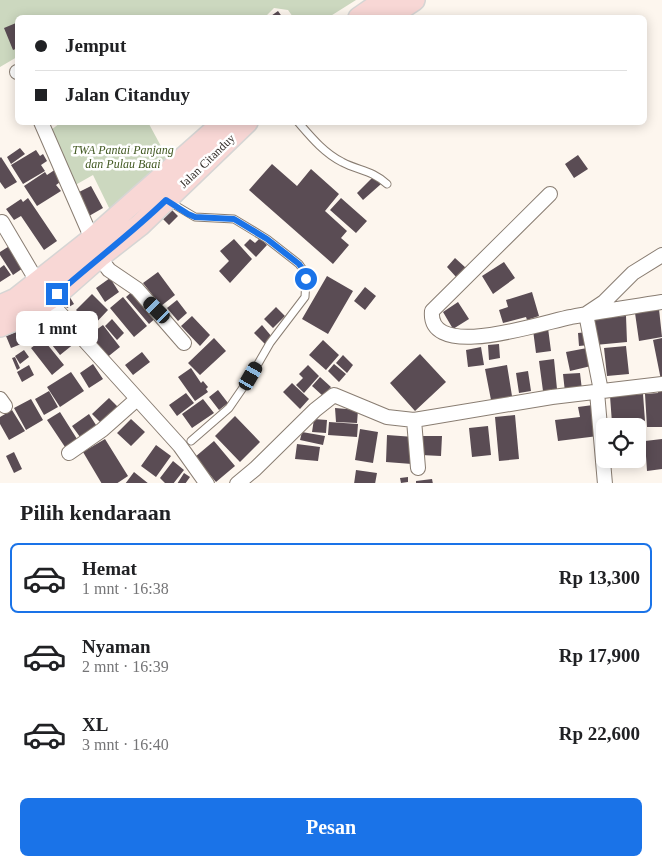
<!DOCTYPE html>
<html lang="id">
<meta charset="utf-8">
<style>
body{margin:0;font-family:"Times New Roman",serif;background:#f6f6f6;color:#202124;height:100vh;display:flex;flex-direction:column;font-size:19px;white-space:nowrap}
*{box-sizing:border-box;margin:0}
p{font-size:16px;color:#757577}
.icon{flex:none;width:28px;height:28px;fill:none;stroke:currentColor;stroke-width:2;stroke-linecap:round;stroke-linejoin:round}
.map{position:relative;height:483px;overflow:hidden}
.side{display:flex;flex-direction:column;background:#fff;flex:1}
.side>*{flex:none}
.hud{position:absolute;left:15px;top:15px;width:632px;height:110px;border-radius:8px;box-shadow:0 2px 12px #0003;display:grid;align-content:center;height:110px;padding:0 20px;background:#fff}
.controls{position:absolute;left:596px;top:418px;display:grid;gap:10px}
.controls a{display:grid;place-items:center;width:50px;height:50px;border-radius:8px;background:#fff;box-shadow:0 2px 12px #0003;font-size:25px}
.end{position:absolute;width:22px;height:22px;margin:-11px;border:6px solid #1a73e8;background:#fff;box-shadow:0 0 0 2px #fff}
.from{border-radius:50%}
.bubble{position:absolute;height:35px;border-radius:8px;background:#fff;box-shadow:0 2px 12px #0003;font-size:16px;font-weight:700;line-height:35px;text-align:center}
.car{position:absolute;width:15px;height:30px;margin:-15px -8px;border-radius:6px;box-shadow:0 0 4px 1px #0007;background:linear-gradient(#222 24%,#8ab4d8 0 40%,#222 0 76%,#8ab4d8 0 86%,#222 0)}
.hud b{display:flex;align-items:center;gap:18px;height:48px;font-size:19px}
.hud b+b{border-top:1px solid #e0e0e0}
.hud i{width:12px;height:12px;background:#202124}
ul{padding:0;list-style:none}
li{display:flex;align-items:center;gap:15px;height:70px;margin:0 10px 8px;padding:0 10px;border:2px solid transparent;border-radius:8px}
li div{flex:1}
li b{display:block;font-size:19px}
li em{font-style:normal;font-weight:700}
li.on{border-color:#1a73e8}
li>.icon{width:45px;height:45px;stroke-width:1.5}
h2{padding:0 20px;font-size:22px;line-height:60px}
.primary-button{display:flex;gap:10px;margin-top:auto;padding:10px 20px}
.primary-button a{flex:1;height:58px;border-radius:8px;background:#1a73e8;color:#fff;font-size:20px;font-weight:700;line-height:58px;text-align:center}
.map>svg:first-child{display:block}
.green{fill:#ccd8bf}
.building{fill:#5a4c54}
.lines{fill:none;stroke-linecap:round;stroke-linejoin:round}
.service-casing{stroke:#897d72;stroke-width:9}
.minor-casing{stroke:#897d72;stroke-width:16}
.primary-casing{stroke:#d6d5d4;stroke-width:24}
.service{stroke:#fff;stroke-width:7}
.minor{stroke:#fff;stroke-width:14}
.primary{stroke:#f8d7d5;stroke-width:21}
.route{stroke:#1a73e8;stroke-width:6}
.labels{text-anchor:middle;stroke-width:5;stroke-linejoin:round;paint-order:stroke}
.park-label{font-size:12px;font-style:italic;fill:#425922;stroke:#fff}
.street-label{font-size:12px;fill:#312c28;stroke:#fff}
</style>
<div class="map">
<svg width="662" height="484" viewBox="0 0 662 484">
<rect width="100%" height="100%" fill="#fdf6ee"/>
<path class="green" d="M0 0H356L329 17H293L288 10 274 8 264 18H18L17 57 0 67Z
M60 123H151L149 124 169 161 112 214 93 175 70 188 46 134Z"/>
<path class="building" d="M278 11 283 18H268Z
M16 23 18 27V48L13 50 4 28Z
M20 148 25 154 11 164 7 157Z
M36 150 40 156 43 154 47 161 41 165 45 171 23 184 11 165Z
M578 155 588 169 574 178 565 164Z
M1 157 17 182 5 189 0 182V158Z
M272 164 297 186 311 169 339 194 325 211 347 231 341 238 349 245 333 264 249 190Z
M56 169 63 180 56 185 61 191 37 206 24 186 45 172 47 175Z
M374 176 381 184 363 200 357 193Z
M91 186 103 208 89 216 77 193Z
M28 198 57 241 44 250 21 216 14 220 6 209 21 199 23 202Z
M341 198 367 221 356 233 330 210Z
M172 210 178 216 169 225 163 219Z
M260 238 267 245 256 257 244 245 250 239 255 243Z
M234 239 252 259 230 283 219 271 229 261 220 251Z
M11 245 26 266 13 275 0 255V252Z
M455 258 466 268 457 278 447 267Z
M504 262 515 278 493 294 482 276Z
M4 265 11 275 0 282V268Z
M158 272 175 295 161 306 143 283Z
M327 276 353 291 328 334 302 319Z
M110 278 119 292 105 302 96 288Z
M365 287 376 296 365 310 354 301Z
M135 289 158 316 149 324 126 297Z
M532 292 539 316 527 320 526 317 503 323 499 310 508 307 506 300Z
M68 294 74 304 67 308 61 299Z
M92 294 108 310 92 327 76 310Z
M123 297 147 326 134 337 110 308Z
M177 300 187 313 178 321 167 308Z
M458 302 469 319 453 329 443 312Z
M276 307 285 316 273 328 264 319Z
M659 309 662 337 639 341 635 313Z
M53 314 75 343 60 355 37 326Z
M192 316 210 335 200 346 181 326Z
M626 316 627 342 595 345 594 318Z
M112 319 124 333 117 340 105 326Z
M103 325 120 347 105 359 88 336Z
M262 325 272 337 265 344 254 333Z
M548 328 551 351 536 353 533 330Z
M21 330 26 342 11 348 6 336Z
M588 332 589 345 579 346 578 333Z
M214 338 226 351 200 375 188 363Z
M662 338V380H661L653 340Z
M43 339 64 365 52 375 31 348Z
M323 340 339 355 326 370 309 355Z
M499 344 500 358 489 360 488 345Z
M626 346 629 374 607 376 604 348Z
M481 347 484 365 468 367 466 350Z
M587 348 591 366 570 371 566 352Z
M24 350 29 357 20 364 15 356Z
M142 352 150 362 133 375 125 365Z
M420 354 446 382 415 411 390 383Z
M343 355 353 365 347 373 336 363Z
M15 357 20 368 17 370 12 358Z
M554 359 557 389 543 391 539 361Z
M93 364 103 379 89 388 80 373Z
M334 364 346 374 339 382 328 371Z
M29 365 34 375 22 382 17 372Z
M308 365 319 376 304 393 296 385 303 378 299 374Z
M507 365 512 396 491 400 485 369Z
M191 368 201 383 203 381 208 387 206 389 208 392 195 401 178 377Z
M528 371 531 391 519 393 516 373Z
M71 372 84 391 60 407 47 387Z
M580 373 582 390 565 392 563 374Z
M320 377 331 387 323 396 312 386Z
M292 383 309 399 300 409 283 392Z
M662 389V427H647L645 394 658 393V390Z
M218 390 228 403 219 410 209 397Z
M49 391 58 407 44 415 35 399Z
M186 393 194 403 177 416 169 405Z
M643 394 645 421 612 423 610 396Z
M109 398 120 409 103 425 92 414Z
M31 399 43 420 26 430 14 408Z
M203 399 214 413 192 428 182 414Z
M593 405 598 436 558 441 555 420 580 417 578 407Z
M335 408 358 410 357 423 336 422Z
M12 410 25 431 9 440 0 424V417Z
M60 412 77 439 65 447 47 420Z
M89 414 96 425 89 430 92 434 83 441 72 426Z
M515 415 519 459 499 461 495 417Z
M235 416 260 442 240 462 215 436Z
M131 419 145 432 131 446 117 433Z
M314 419 327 420 326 433 312 432Z
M329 422 358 424 357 437 328 435Z
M488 426 491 455 472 457 469 428Z
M360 429 378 432 373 463 355 460Z
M302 432 325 436 323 445 300 440Z
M387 435 414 437 412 464 386 462Z
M422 436H442L441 456 421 455Z
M105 439 128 476 116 484H102L83 452Z
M662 439V469L647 471 645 441Z
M214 441 235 466 216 482 195 457Z
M297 444 320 447 318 461 295 459Z
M156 445 171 456 156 477 141 466Z
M14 452 22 469 14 473 6 456Z
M173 461 184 470 173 484H166L160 478Z
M356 470 377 473 375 484H354Z
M134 472 149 484H125Z
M184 473 190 477 185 484H177Z
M408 477V482L401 483 400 478Z
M432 479 433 484H416V481Z"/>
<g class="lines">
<defs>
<path id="service" d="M298 122C311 137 324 153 342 162 359 171 372 170 387 184
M168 201 195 217 234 219 267 239 299 264 306 274V279L305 297 270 343 251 376 229 408 191 441"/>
<path id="minor" d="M17 72H18
M41 122 92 239
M550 194 432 311C427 363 547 321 571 317 601 311 632 307 662 302
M2 222 48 300 180 446 207 484
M99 257 109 270 137 289 184 343
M601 391 586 314 604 302 633 273 662 255
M597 392 605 484
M0 399 5 406
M414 420 418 468
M69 453 102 430 137 399
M237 484 255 469 315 410 334 395 387 417 414 420 552 397 662 384"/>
<path id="primary" d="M359 18 385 0
M387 18 414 0
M0 306 16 299 92 239 224 122
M0 326 24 316 57 294 99 257 140 225 247 122"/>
</defs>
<use href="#service" class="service-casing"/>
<use href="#minor" class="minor-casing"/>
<use href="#primary" class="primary-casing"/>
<use href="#service" class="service"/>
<use href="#minor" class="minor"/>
<use href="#primary" class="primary"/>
</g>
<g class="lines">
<path class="route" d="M57 294C93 262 132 233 166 200L188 214 195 217 234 219 267 239 299 264 306 274V279"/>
</g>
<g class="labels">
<g class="park-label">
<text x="123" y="154">TWA Pantai Panjang<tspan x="123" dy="14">dan Pulau Baai</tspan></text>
</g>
<g class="street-label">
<text transform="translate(207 161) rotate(-44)" y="4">Jalan Citanduy</text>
</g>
</g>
</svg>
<div class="controls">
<a><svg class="icon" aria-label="locate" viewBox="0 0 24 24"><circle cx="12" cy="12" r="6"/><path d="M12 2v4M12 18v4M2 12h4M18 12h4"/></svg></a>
</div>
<i class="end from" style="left:306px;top:279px"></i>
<i class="end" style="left:57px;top:294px"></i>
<div class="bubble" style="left:16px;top:311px;width:82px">1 mnt</div>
<i class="car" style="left:157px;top:310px;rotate:315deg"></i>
<i class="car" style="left:251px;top:376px;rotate:30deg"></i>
<div class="hud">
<b><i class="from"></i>Jemput</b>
<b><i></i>Jalan Citanduy</b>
</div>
</div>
<section class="side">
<h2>Pilih kendaraan</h2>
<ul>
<li class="on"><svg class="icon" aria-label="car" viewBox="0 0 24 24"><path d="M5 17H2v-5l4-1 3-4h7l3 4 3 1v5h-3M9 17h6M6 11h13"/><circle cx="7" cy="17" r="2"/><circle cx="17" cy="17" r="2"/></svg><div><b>Hemat</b><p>1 mnt · 16:38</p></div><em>Rp 13,300</em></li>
<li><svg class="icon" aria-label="car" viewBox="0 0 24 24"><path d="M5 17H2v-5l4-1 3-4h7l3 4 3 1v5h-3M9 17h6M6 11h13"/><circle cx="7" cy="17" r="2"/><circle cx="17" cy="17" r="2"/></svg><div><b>Nyaman</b><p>2 mnt · 16:39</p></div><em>Rp 17,900</em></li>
<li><svg class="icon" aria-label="car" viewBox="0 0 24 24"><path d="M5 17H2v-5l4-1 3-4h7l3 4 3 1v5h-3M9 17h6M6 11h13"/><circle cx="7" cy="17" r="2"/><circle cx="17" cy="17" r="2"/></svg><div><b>XL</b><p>3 mnt · 16:40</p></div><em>Rp 22,600</em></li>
</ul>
<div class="primary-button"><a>Pesan</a></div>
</section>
